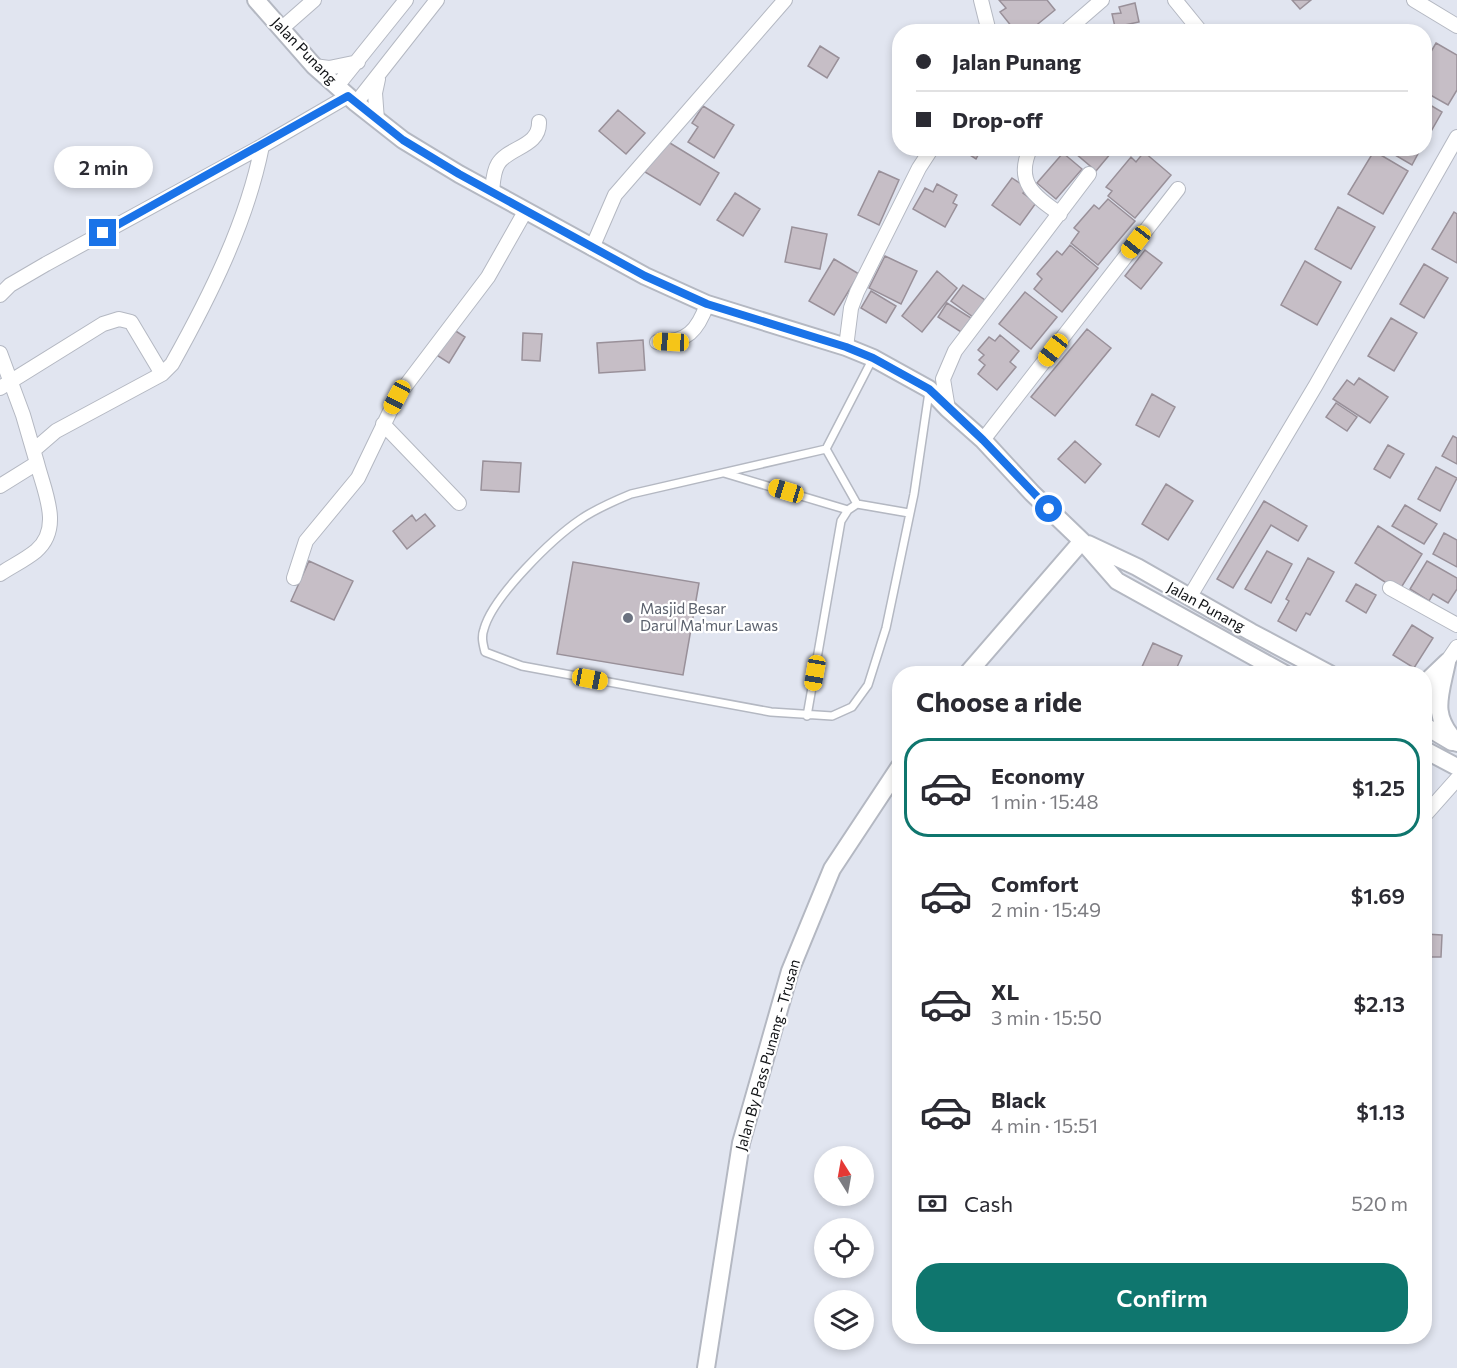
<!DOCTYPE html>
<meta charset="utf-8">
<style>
body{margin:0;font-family:Commissioner,sans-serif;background:#f2f2f3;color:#2b2b33;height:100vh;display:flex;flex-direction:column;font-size:22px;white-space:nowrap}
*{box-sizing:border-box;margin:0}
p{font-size:20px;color:#7c7c81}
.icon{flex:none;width:33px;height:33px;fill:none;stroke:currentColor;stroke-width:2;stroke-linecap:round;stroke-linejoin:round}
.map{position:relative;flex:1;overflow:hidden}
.side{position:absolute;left:892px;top:666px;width:540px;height:678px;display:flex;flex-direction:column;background:#fff;border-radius:24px;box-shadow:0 3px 9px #0003}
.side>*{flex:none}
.guide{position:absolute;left:892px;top:24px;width:540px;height:132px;border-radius:24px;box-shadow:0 3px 9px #0003;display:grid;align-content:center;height:132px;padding:0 24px;background:#fff}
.needle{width:39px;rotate:349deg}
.fabs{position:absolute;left:814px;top:1146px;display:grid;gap:12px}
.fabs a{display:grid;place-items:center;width:60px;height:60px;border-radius:50%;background:#fff;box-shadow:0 3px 9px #0003;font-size:30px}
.end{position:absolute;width:27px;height:27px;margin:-14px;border:8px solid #1a73e8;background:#fff;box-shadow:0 0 0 3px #fff}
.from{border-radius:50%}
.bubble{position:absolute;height:42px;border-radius:21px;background:#fff;box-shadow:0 3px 9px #0003;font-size:20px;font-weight:600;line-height:42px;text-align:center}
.car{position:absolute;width:18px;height:36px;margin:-18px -9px;border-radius:8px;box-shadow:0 0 4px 2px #0007;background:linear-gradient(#f5c518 24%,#345 0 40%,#f5c518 0 76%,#345 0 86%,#f5c518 0)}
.guide b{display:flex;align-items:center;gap:21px;height:57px;font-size:22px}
.guide b+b{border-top:2px solid #e1e1e2}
.guide i{width:15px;height:15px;background:#2b2b33}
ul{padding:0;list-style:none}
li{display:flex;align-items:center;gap:18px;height:99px;margin:0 12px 9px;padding:0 12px;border:3px solid transparent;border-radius:24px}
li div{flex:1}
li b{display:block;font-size:22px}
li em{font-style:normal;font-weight:600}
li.selected{border-color:#0f766e}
li>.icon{width:54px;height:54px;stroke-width:1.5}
h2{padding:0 24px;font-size:27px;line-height:72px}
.pay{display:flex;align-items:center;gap:15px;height:66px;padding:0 24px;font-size:22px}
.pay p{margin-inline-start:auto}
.button{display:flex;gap:12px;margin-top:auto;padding:12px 24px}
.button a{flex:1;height:69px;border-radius:24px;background:#0f766e;color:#fff;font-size:24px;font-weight:600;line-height:69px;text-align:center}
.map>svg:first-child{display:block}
.building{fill:#c6bec6;stroke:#999099;stroke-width:1.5}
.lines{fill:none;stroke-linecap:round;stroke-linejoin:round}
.service-casing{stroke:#b4b8c2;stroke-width:10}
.minor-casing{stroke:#b4b8c2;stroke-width:16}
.tertiary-casing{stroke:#b4b8c2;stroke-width:20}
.service{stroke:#fff;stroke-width:7}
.minor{stroke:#fff;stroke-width:14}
.tertiary{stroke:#fff;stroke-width:16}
.route{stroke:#1a73e8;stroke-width:8}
.worship-dot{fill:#6b7280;stroke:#fff;stroke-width:2}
.labels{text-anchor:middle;stroke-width:4.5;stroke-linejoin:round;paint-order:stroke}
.street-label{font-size:15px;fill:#101215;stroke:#fff}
.worship-label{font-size:15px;fill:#5b616d;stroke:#fff;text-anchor:start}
</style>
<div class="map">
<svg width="1457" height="1368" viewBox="0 0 1457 1368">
<rect width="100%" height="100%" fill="#e1e5f0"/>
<path class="building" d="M999 0H1047L1055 10 1028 32H1016L1000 12 1006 8Z
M1292 0H1311L1300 9Z
M1135 3 1139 22 1115 27 1112 14 1121 13 1119 7Z
M1436 43 1457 55V90L1448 105 1425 92V62Z
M820 46 839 58 827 78 808 66Z
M1425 102 1442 112 1425 142Z
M703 106 734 125 714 158 688 142 698 127 692 123Z
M618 110 645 133 626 154 599 131Z
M665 140 719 173 700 205 645 172Z
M959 148H982L976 159Z
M1078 148H1106L1111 153 1096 171 1075 153Z
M1383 148H1421L1412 165Z
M1374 151 1408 171 1383 214 1348 194Z
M1144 152 1171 175 1135 218 1108 196 1112 191 1106 187 1131 157 1136 162Z
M1063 153 1082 169 1056 199 1037 183Z
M879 171 899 180 879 225 858 215Z
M1012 178 1027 188 1023 193 1036 203 1020 225 992 205Z
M937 184 957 195 953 203 957 205 945 227 913 209 925 188 933 192Z
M735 193 760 209 743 236 717 220Z
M1108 199 1135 221 1098 265 1071 243 1079 232 1074 228 1094 205 1099 209Z
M1338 207 1375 227 1351 269 1315 249Z
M1454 212 1457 214V263L1432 249Z
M792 227 827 234 820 269 785 262Z
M1070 245 1098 268 1062 312 1034 289 1042 279 1037 274 1057 251 1062 255Z
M1145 250 1162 263 1141 289 1125 276Z
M885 256 917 271 901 304 869 288Z
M834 259 859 274 834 315 809 301Z
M1305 261 1341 282 1317 325 1281 305Z
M1424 264 1448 278 1424 318 1400 304Z
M937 271 957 288 922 332 902 316Z
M963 285 985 300 973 317 951 301Z
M871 291 896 306 886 323 861 308Z
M1025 292 1057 317 1031 349 999 324Z
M947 303 971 318 961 332 938 317Z
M1391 318 1417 333 1394 371 1368 356Z
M451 328 465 337 449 363 435 354Z
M1087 329 1111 348 1055 416 1031 397Z
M523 333 542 334 540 361 522 360Z
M1000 335 1019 351 1010 362 1016 367 997 390 978 374 985 365 979 360 984 355 978 350 989 337 995 341Z
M643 340 645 370 599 373 597 343Z
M1359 378 1388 397 1370 423 1333 399 1347 380 1354 385Z
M1152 394 1175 407 1159 437 1136 425Z
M1336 403 1357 417 1347 431 1326 417Z
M1453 436 1457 438V464L1442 456Z
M1075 441 1101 464 1085 483 1058 459Z
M1388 445 1404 454 1390 478 1374 469Z
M483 461 521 463 519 492 481 490Z
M1436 467 1457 478 1440 511 1418 499Z
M1166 484 1193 501 1168 540 1142 524Z
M1264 501 1307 526 1298 541 1271 525 1233 588 1217 579Z
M1405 505 1437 524 1424 544 1392 526Z
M425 514 435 526 407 549 393 531 412 515 416 521Z
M1378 526 1422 554 1399 591 1355 563Z
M1444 533 1457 540V567L1433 554Z
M1267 551 1292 564 1271 603 1245 589Z
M1308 558 1334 572 1310 615 1306 613 1296 631 1278 621 1289 601 1286 599Z
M309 561 353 581 334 620 291 601Z
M1427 561 1457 578V589L1448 603 1433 594 1429 601 1410 589Z
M573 562 699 583 683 675 557 654Z
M1356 584 1376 595 1366 613 1346 601Z
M1412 625 1433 638 1414 668 1393 655Z
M1153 643 1182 656 1174 674H1151L1141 669Z
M1425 934 1442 935 1441 957H1425Z"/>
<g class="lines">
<defs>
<path id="service" d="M873 358 826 449 631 494C614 501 597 508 581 519 553 538 493 596 484 629 481 637 483 644 485 652L522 666 771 712 832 716 852 707 868 685 886 628 914 494 929 392
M826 449 857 504
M724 473 848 510
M807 716 841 521 848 510 857 504 909 513"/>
<path id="minor" d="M981 0 989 32
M1175 0 1201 32
M1414 0 1457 26
M281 29 314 0
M1065 32 1102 0
M314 66 329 68 358 62
M337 86 406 0
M356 103 437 0
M377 120 375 93 378 79
M1030 149C1015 182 1034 196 1060 214
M492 192C493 183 493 172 498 164 508 147 540 147 539 122
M592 248 615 195 785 0
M0 295 10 285 46 264 262 146
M657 342C687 343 698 330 707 304
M846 347 851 308 857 292 919 168 932 148
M0 353 23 415 37 463 0 486
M0 388 103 324 119 319 131 322 162 374
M948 409 943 379 955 351 1089 174
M383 424 459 503
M983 440 1178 189
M34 450 56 431 162 374 172 364C210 296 247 222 262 146L348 96
M0 574C12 566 25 560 36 551 63 528 44 491 37 463
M294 578 306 541 358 478 397 397 488 277 526 210
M1390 588 1457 625
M1189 598 1316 385 1457 137
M1425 694 1457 647
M1425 815 1457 779"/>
<path id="tertiary" d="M256 0 314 66 356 103 403 140 459 174 645 276 707 304 846 347 873 358 929 389 948 409 983 440 1032 493 1082 541 1117 581 1285 674
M1088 544 1137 567 1251 632 1330 674
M1447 662C1440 697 1430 714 1457 743
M967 674 1082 541
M1425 683 1447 662
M1425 726 1452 742
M1425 750 1457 767
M706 1368 741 1143 790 971 832 869 900 766"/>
</defs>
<use href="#service" class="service-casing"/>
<use href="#minor" class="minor-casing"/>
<use href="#tertiary" class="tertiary-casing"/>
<use href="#service" class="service"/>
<use href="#minor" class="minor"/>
<use href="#tertiary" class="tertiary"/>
</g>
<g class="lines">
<path class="route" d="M103 233 348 96 403 140 459 174 645 276 707 304 846 347 873 358 929 389 983 440 1049 509"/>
</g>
<circle class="worship-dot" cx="628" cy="618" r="6"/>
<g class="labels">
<g class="street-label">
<text transform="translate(304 51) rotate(46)" y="5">Jalan Punang</text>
<text transform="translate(1206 607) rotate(29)" y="5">Jalan Punang</text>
<text transform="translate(768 1055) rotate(-74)" y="5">Jalan By Pass Punang - Trusan</text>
</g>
<g class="worship-label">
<text x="640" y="614">Masjid Besar<tspan x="640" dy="17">Darul Ma'mur Lawas</tspan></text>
</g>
</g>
</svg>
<div class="fabs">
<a><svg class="needle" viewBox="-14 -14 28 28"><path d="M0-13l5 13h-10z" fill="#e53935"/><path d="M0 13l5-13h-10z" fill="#7c7c81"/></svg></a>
<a><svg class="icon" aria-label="locate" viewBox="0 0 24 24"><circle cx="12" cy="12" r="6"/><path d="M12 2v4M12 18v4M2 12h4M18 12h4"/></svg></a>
<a><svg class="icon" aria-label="layers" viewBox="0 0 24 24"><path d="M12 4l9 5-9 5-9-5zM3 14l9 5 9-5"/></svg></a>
</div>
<i class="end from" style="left:1049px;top:509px"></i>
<i class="end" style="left:103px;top:233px"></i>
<div class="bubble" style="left:54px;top:146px;width:99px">2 min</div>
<i class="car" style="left:1136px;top:242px;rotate:218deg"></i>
<i class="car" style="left:671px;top:342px;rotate:273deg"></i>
<i class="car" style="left:1053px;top:350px;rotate:218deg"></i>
<i class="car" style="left:397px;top:397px;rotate:208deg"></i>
<i class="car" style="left:786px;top:491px;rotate:287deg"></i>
<i class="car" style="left:815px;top:673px;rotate:190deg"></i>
<i class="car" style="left:590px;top:679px;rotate:101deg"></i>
<div class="guide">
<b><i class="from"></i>Jalan Punang</b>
<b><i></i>Drop-off</b>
</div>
<section class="side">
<h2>Choose a ride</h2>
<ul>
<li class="selected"><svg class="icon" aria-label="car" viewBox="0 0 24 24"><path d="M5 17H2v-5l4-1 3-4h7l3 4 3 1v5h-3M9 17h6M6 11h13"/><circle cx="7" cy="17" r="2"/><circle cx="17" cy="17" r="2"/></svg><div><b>Economy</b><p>1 min · 15:48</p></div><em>$1.25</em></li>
<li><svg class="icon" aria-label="car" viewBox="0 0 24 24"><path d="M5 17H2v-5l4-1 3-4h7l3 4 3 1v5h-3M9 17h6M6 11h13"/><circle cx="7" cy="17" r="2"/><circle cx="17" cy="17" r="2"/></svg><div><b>Comfort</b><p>2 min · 15:49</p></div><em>$1.69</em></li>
<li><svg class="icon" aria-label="car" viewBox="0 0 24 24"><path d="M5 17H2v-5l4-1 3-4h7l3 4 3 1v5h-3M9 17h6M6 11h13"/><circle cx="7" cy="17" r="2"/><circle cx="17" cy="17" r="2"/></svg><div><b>XL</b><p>3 min · 15:50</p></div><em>$2.13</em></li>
<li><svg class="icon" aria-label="car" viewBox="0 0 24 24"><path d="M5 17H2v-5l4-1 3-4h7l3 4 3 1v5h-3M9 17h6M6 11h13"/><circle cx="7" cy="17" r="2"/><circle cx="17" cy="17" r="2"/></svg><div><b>Black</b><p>4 min · 15:51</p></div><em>$1.13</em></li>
</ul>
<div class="pay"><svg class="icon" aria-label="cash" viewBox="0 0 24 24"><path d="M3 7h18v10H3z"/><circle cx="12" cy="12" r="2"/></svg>Cash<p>520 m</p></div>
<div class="button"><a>Confirm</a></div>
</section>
</div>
